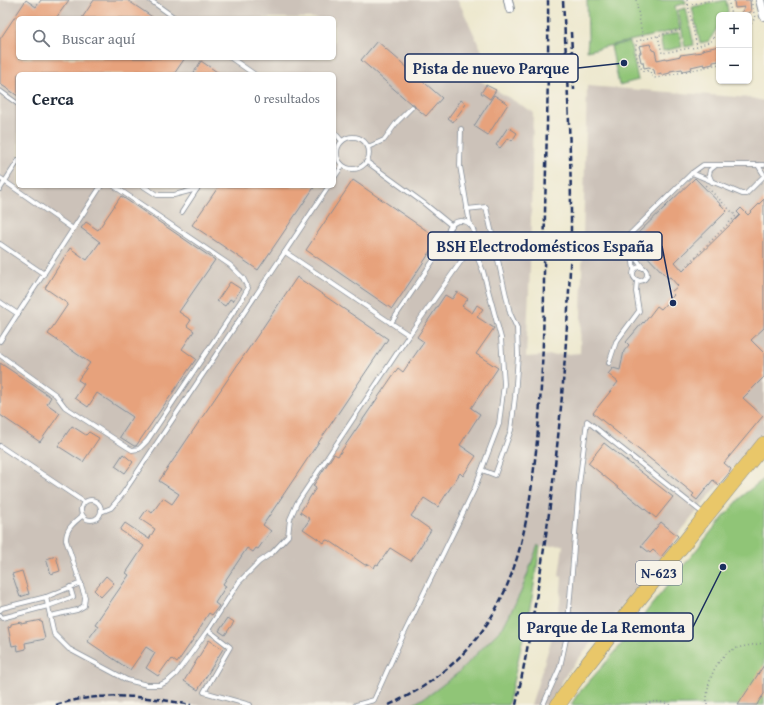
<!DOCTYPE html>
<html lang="es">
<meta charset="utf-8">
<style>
:root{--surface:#fff;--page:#f6f6f7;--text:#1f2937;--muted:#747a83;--line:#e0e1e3}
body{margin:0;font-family:"Gentium Book Plus",serif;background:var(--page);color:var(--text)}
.controls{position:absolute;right:12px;top:12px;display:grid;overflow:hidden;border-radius:6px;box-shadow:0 1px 3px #0004}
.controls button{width:36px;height:36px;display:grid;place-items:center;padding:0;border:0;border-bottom:1px solid var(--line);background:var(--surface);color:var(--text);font:20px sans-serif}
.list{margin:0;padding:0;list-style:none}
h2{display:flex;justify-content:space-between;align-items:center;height:52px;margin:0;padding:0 16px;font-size:17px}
h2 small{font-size:13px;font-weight:400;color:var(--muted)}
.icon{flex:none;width:22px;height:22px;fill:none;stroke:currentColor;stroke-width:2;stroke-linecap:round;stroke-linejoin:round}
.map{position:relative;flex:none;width:764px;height:705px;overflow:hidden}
.search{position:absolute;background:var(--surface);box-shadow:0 1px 3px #0004;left:16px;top:16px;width:320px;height:44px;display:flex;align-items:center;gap:10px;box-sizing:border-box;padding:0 14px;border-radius:6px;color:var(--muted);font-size:15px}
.panel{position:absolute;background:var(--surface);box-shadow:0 1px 3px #0004;left:16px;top:72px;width:320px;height:116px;border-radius:6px}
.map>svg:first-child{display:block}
.industrial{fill:#ccc2b9;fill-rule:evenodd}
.green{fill:#90c577;stroke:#567a6a}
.building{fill:#e7a27c}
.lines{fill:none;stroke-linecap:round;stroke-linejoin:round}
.lane-casing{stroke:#848c96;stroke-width:5.5}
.street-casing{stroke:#848c96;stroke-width:10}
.highway-casing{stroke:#848c96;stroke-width:16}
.path{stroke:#848c96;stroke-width:1.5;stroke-dasharray:1 3;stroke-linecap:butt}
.lane{stroke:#fff;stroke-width:4}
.street{stroke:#fff;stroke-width:8}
.highway{stroke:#e9c769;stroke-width:15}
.rail{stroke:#1b2f5e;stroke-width:2.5;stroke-dasharray:6 3;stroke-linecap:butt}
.labels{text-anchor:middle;stroke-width:3;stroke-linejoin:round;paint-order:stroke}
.shield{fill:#f7f3e8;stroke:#5d6a87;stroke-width:1}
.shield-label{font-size:14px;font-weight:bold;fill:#1b2f5e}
.leader{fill:none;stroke:#1b2f5e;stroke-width:1.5}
.callout-dot{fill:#1b2f5e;stroke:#f7f3e8;stroke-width:1.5}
.callout{fill:#f7f3e8;stroke:#1b2f5e;stroke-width:1.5}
.callout-label{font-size:16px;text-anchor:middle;font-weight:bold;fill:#1b2f5e}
</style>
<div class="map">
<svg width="764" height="705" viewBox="0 0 764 705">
<rect width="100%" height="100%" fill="#f7f3e8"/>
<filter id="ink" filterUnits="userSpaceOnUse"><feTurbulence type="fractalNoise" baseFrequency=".025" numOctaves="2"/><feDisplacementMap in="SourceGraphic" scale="8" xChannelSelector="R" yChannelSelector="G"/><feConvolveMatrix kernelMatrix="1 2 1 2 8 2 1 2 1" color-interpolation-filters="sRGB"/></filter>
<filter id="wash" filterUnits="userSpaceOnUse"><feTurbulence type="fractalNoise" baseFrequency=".012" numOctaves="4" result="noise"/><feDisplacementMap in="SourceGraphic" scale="16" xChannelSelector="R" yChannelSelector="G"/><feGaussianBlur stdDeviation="0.9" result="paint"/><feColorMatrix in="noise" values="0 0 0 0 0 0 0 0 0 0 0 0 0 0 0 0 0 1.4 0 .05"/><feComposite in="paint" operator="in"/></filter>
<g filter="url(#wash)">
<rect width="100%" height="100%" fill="#ede8ce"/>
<!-- industrial -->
<path class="industrial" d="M 0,0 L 458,0 L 488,64 L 479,80 L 533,112 L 530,268 L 526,357 L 580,353 L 587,86 L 751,98 L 764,101 L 764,433 L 719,485 L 718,485 L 678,535 L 679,536 L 567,673 L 549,705 L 531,705 L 551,641 L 560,603 L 562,577 L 559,576 L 563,545 L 540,547 L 540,546 L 521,593 L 503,627 L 458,673 L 432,693 L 412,705 L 0,705 ZM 18,18 L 334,18 L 334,58 L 18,58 ZM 18,74 L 334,74 L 334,186 L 18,186 Z"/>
<!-- green -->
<g class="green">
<polygon points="587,0 685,0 686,3 675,6 680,29 587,51 588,36"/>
<polygon points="726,0 728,11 726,15 719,15 719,25 709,41 700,43 692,7"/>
<polygon points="686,8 694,45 685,47 678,10"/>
<polygon points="679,32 682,47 663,51 660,37"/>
<polygon points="630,42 638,80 619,85 611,46"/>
<polygon points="764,479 764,705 571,705 577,695 616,651 650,607 715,527 744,494"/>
<polygon points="538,545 540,547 532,598 508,705 412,705 432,693 458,673 503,627 521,592"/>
</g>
<g id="blocks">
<!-- building -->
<g class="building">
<polygon points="26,0 36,7 41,0 69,0 56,18 18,18 18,58 185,58 174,74 18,74 18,96 0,84 0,39"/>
<polygon points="94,0 127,0 154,18 82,18"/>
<polygon points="737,0 750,0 751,12 740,14 745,7 735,8 734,1"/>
<polygon points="377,41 442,98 426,116 415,107 414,104 411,104 361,60"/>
<polygon points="650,44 652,50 655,51 657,60 666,58 666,59 681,56 680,55 702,52 702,50 719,46 719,61 713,62 713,64 704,66 704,64 691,67 692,69 687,70 683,71 682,69 670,71 670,73 666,74 661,75 661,73 655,75 654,70 649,67 644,68 643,62 641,62 639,53 641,53 639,46"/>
<polygon points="201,61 220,74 193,74"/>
<polygon points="486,85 496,90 490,99 481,93"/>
<polygon points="494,95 508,104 488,135 474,126"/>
<polygon points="461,100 466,104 453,122 448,118"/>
<polygon points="508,127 517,133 512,141 508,138 500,148 496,145"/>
<polygon points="695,178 727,211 675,262 683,271 740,215 737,212 741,208 748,215 764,199 764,328 751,340 764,353 764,377 743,398 763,416 724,463 731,469 729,473 719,485 713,480 697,500 692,496 694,494 593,413 618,382 608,374 613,368 620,370 624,351 629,345 626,342 643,322 644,323 657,306 661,309 674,295 671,292 678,286 670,277 668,278 639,248 644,243 636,235"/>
<polygon points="353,180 439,239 392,309 306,250"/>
<polygon points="219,186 315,186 258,270 192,225"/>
<polygon points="121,196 215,260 179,312 191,320 187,326 194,331 182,349 196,359 136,446 134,446 120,437 133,417 97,393 88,407 75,398 84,384 78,380 90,363 48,334 68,304 45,288 70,248 87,260 100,242 81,228 86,222 98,230"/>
<polygon points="297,277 388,339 263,525 271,531 258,549 256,548 253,552 247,548 223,584 226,586 215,603 219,606 212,615 209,613 198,630 199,631 177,663 172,659 169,663 168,662 158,676 146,668 155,653 146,647 130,670 87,641 98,626 95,624 129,575 126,573 144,546 120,530 125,523 149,539 155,529 140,519 147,509 152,513 163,498 172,504 179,494 159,481"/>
<polygon points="230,282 241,289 233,301 230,299 225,306 217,301"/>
<polygon points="457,292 468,299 462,306 472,313 477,305 483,309 477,317 494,328 476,354 498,368 471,408 480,414 460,445 476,456 463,476 460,473 438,507 424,498 411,516 431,530 411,561 390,548 378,565 376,564 374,568 369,564 365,565 330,541 326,540 324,543 303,529 310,519 300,512 316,488 313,486 334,454 338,456 398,368 403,372 407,366 424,342 417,337 445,295 452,299"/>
<polygon points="0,363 51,397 47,404 60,413 40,442 0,415"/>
<polygon points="72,426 86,435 89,432 99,438 83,462 58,446"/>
<polygon points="604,443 673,497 656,518 588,463"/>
<polygon points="123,454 133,462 125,473 115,466"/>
<polygon points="661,522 678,536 661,557 653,550 650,553 641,546"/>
<polygon points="56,556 60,571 51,574 46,559"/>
<polygon points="22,571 29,594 20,597 12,574"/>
<polygon points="106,576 114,583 101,597 94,590"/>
<polygon points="228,618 234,622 225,635 219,631"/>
<polygon points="41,620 45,639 25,643 26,649 18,651 17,645 12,646 8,627 11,626 11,624 21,622 21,624"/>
<polygon points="209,640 223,649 198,690 184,681"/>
<polygon points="764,665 764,694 759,701 757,705 738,705"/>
</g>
</g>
</g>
<g filter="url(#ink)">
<use href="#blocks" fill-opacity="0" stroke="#848c96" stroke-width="1"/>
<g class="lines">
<defs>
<g id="lane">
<polyline points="150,0 175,18"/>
<polyline points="231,58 254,74"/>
<polyline points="0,91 18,104"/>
<polyline points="461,129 460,166 470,224"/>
<polyline points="334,132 342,141"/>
<circle cx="353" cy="153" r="16"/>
<polyline points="368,147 384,140 397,122 412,107"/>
<polyline points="367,162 425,204 452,226"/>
<polyline points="758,165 764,175"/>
<polyline points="692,173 742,194 746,194 764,176"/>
<polyline points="0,178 73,229"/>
<polyline points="334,178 342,166"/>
<polyline points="712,182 709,175 710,170 715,166"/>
<polyline points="143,186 157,195 174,195 197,189"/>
<polyline points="0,189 18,161"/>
<polyline points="467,209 486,207 510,313 517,328 518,355 515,397 511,430 495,475 482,470"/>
<polyline points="182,212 199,186"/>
<circle cx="461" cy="234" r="13"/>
<polyline points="0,244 44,274"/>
<polyline points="285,252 409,335"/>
<polyline points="632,255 634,270"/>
<circle cx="640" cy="274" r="7"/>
<path d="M 643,268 C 635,257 626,248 630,234 L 692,173 L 703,165 L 764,165"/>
<polyline points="0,302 18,314"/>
<polyline points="391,323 449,237"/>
<polyline points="0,341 101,186"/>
<polyline points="0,355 56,395 65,407 127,447 132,450 139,449 147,441 242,299 248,288 243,278 230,265 114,186"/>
<polyline points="609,363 616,342 639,311 636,292 637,280"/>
<polyline points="0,446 84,502"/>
<circle cx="91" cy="510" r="10"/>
<polyline points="101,512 111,508 122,495 329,186"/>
<polyline points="46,597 54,634 69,649 127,680 147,685 160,685 168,681 176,674 208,630 239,582 259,562 272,553 288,536 290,519 297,503 409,335 464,257 467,245"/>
<polyline points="0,610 2,608 46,597 81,583"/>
<polyline points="0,615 2,618 48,606 73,597 70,587"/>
<path d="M 50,616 L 77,610 L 84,606 L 85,597 L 66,540 C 66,528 74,523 82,516"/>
<polyline points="208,630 230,647 204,692 250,705"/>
<polyline points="356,705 374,700 400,642 474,490 499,424 504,384 501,338 483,271 471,242"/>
<polyline points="543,705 560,667 567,635 579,485 587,421 704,514"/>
</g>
<g id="street">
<polyline points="508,0 510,9"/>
<polyline points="760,0 764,16"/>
</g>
<polyline id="highway" points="558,705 579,675 626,615 764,444"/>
</defs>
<!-- lane casing -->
<use href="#lane" class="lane-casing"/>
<!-- street casing -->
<use href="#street" class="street-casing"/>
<!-- highway casing -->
<use href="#highway" class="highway-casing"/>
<!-- path -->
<g class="path">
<polyline points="636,0 643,39"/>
<polyline points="687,0 697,47"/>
<polyline points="728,0 731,11 728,15"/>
<polyline points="688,5 713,0"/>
<polyline points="749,27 755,18 751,0"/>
<path d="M 680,30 L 637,41 C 634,51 637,62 643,71 L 650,71 L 652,77 L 656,78 L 719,64"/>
<polyline points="658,36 662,53 697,47 711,41 719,29"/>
<polyline points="684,268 736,216 705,185"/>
<path d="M 646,705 C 653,699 662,702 670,705"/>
<path d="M 707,705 C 706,687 713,662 730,651 C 739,646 754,645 764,643"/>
</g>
<!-- lane -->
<use href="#lane" class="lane"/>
<!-- street -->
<use href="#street" class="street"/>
<!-- highway -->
<use href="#highway" class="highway"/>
<!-- rail -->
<g class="rail">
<polyline points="571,32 574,90"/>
<path d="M 56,705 C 100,691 147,696 191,705"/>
<path d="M 389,705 C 436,684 476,649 499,603 C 523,556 530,504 536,451 C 542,392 544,332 544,272 C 545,181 549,91 548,0"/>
<path d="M 516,705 C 540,590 557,473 565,356 C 568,311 571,266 571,221 C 571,147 567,74 563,0"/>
</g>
</g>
</g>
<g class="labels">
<!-- shield labels -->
<rect class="shield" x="636" y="561" width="46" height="24" rx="3"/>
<g class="shield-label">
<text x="659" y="578">N-623</text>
</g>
</g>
<!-- callouts -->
<path class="leader" d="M624 63L578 68M673 303L662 246M723 567L693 627"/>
<g class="callout-dot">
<circle cx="624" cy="63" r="4"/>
<circle cx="673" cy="303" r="4"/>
<circle cx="723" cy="567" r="4"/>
</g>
<g class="callout">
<rect x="405" y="54" width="173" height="28" rx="4"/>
<rect x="428" y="232" width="234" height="28" rx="4"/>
<rect x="519" y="613" width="174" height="28" rx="4"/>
</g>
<g class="callout-label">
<text x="491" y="74">Pista de nuevo Parque</text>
<text x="545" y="252">BSH Electrodomésticos España</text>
<text x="606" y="633">Parque de La Remonta</text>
</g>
</svg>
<div class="controls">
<button>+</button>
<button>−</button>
</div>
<div class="search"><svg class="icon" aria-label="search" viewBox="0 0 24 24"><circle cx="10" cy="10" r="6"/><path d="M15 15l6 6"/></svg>Buscar aquí</div>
<section class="panel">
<h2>Cerca<small>0 resultados</small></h2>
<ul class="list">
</ul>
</section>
</div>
